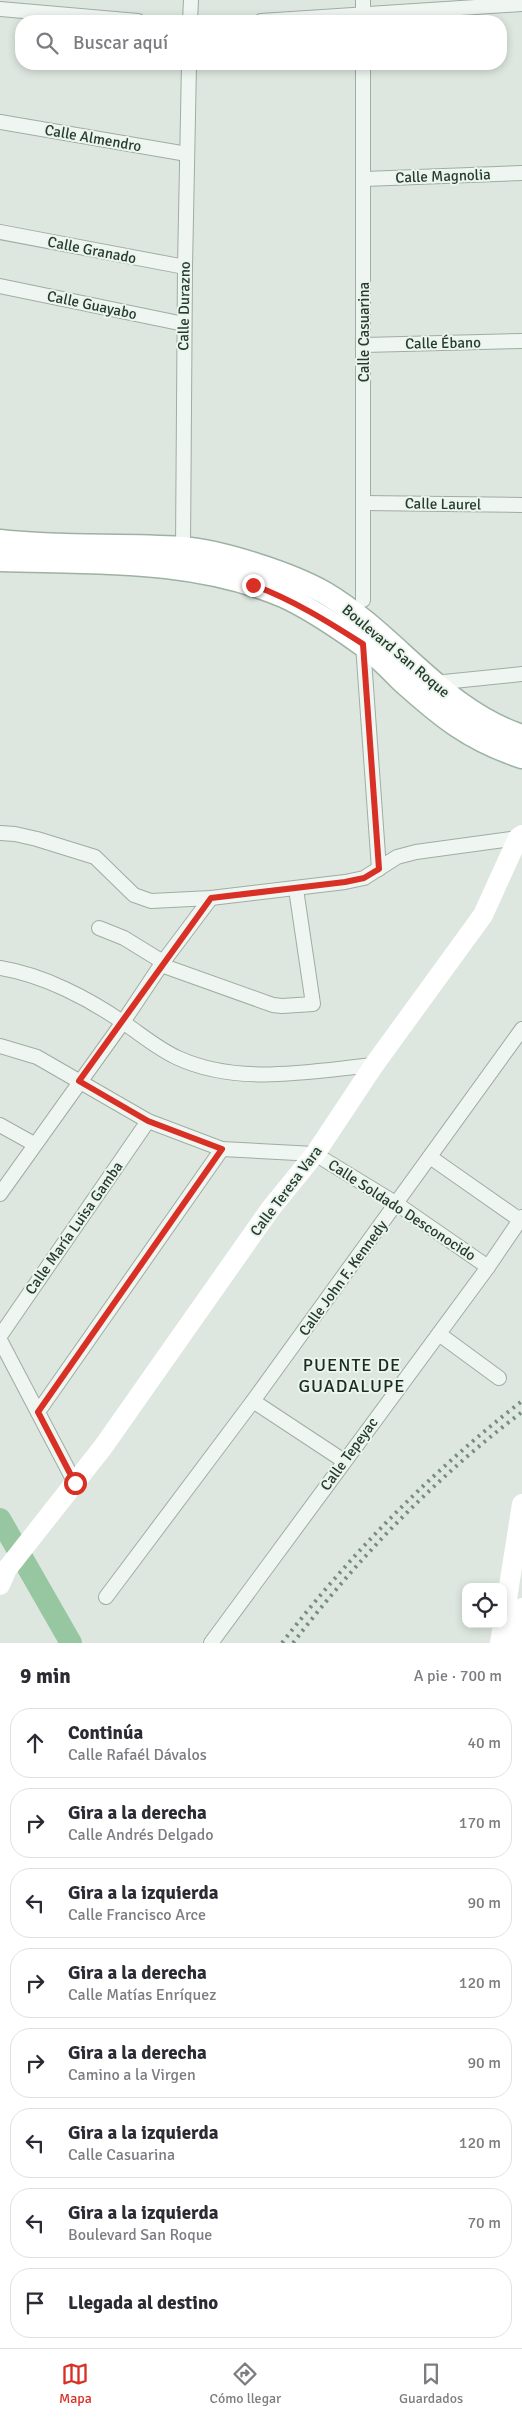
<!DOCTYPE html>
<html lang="es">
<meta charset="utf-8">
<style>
:root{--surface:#fff;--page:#f2f2f3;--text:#2b2b33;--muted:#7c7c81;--line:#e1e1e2;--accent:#d93025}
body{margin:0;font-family:Signika,sans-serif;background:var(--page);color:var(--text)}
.controls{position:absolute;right:15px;bottom:15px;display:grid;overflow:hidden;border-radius:10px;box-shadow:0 2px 8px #0003}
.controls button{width:45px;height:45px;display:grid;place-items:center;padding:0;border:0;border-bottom:1px solid var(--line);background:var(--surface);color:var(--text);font:25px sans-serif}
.stop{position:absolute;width:15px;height:15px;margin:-11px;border:4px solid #d93025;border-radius:50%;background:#fff}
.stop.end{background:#d93025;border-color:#fff;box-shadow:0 1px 5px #0008}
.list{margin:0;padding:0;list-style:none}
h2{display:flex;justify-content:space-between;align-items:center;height:65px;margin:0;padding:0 20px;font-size:21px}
h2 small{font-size:16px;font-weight:400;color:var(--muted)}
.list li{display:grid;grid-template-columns:32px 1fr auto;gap:15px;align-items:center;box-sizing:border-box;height:70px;margin:0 10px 10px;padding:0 10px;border:1px solid var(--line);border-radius:20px}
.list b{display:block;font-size:19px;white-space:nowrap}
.list p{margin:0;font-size:16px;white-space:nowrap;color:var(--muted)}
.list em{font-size:16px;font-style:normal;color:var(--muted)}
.icon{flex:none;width:28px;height:28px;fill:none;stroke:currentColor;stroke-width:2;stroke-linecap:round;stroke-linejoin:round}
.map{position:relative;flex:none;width:522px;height:1643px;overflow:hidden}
.search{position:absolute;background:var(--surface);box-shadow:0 2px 8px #0003;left:15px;right:15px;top:15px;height:55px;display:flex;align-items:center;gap:12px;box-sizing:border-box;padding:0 18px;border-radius:20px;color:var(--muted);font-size:19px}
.sheet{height:705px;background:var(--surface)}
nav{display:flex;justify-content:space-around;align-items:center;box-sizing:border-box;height:70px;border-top:1px solid var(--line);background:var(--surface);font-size:14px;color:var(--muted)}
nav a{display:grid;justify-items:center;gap:2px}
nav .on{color:var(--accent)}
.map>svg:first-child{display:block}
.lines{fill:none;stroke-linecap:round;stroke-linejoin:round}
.river{stroke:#97c7a0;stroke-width:22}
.street-casing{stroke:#9fada2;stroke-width:16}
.primary-casing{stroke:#9cb2a2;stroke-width:25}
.street{stroke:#eff5f1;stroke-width:14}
.secondary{stroke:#fff;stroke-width:20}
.primary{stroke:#fff;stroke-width:22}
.rail{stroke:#76907e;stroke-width:4;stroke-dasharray:2.5 5;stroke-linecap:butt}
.route{stroke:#d93025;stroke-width:6}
.labels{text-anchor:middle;stroke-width:4;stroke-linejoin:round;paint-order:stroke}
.street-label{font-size:15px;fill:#263d2d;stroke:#ecf4ee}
.quarter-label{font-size:18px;letter-spacing:1px;fill:#192e20;stroke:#ecf4ee}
</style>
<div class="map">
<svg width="522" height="1643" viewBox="0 0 522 1643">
<rect width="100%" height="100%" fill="#dde7df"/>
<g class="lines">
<!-- river -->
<polyline class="river" points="0,1519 71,1643"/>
<defs>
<g id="street">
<polyline points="363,0 363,21"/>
<polyline points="0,9 138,21"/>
<polyline points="190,21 191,0"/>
<polyline points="261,21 522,4"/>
<polyline points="0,122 187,154"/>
<polyline points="364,179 522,173"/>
<polyline points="0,232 185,267"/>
<polyline points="0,286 184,324"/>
<polyline points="364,345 522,341"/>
<polyline points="363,503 522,505"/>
<polyline points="183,548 185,267 189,64"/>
<polyline points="363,600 363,64"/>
<polyline points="363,645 379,869"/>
<polyline points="434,683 522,674"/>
<polyline points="0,833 15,834 37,839 95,857 134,895 151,901 211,898 345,882 364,878 397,857 416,852 518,838"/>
<polyline points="99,928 124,938 163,962"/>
<polyline points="161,965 273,1005 282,1006 313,1004 296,889"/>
<path d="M 0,968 C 43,975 88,998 124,1023 C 142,1035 158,1049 178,1058 C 239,1086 311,1071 374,1065"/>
<polyline points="0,1046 37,1057 148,1121 222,1149 315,1154 397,1204 488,1267"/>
<polyline points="0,1125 34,1144"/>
<polyline points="430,1157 520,1220"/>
<polyline points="0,1194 123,1022 163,962 211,898"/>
<polyline points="439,1334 499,1378"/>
<polyline points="0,1336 148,1121"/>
<polyline points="0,1340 75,1483"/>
<polyline points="253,1401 344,1461"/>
<polyline points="38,1412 222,1149"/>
<polyline points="106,1597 253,1401 522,1029"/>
<polyline points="211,1643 488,1267 522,1217"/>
</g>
<g id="primary">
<path d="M 0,541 C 60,548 121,544 181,548 C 221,551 290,573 325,593 C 396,635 442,710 522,736"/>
<path d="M 0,560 C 95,563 194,558 283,596 C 310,608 336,626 360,643 C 376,654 389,668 402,681 C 442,717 470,740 522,757"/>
</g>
</defs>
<!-- street casing -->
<use href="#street" class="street-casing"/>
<!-- primary casing -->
<use href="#primary" class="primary-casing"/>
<!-- street -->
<use href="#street" class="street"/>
<!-- secondary -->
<g class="secondary">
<polyline points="0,1585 7,1569 103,1447 271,1208 315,1154 374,1065 483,915 518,838 522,835"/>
<polyline points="500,1643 522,1504"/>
<polyline points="516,1643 522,1608"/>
</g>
<!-- primary -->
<use href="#primary" class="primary"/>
<!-- rail -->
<g class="rail">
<path d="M 282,1643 C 352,1552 431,1472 522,1401"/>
<path d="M 293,1643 C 359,1557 435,1478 522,1412"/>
</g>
</g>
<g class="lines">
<!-- route -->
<path class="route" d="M 75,1483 L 38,1412 L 222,1149 L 148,1121 L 79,1081 L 211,898 L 345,882 L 364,878 L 379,869 L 363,644 C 327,621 293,600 253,585"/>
</g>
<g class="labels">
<!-- street labels -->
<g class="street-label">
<text transform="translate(93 138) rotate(10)" y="5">Calle Almendro</text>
<text transform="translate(443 176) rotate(-2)" y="5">Calle Magnolia</text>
<text transform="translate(92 250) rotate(11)" y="5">Calle Granado</text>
<text transform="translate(92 305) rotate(12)" y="5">Calle Guayabo</text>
<text transform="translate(184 306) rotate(-89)" y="5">Calle Durazno</text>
<text transform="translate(364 332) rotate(-90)" y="5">Calle Casuarina</text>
<text transform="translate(443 343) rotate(-1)" y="5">Calle Ébano</text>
<text transform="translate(443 504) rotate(1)" y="5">Calle Laurel</text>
<text transform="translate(396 651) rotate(40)" y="5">Boulevard San Roque</text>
<text transform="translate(286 1191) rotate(-53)" y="5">Calle Teresa Vara</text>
<text transform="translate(402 1210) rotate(33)" y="5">Calle Soldado Desconocido</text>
<text transform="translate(74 1228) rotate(-55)" y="5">Calle María Luisa Gamba</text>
<text transform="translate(343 1278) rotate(-54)" y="5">Calle John F. Kennedy</text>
<text transform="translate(349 1454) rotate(-54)" y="5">Calle Tepeyac</text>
</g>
<!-- quarter labels -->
<g class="quarter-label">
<text x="352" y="1371">PUENTE DE<tspan x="352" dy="21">GUADALUPE</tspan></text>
</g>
</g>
</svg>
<div class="controls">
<button><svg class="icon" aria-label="locate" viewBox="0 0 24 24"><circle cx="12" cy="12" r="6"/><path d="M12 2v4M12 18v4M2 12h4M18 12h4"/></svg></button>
</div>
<div class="stop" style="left:75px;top:1483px"></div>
<div class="stop end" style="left:253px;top:585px"></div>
<div class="search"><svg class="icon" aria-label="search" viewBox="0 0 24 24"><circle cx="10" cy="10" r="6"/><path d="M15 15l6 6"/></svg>Buscar aquí</div>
</div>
<section class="sheet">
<h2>9 min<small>A pie · 700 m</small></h2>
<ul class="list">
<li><svg class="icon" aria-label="ahead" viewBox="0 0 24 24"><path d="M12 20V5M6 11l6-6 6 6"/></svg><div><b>Continúa</b><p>Calle Rafaél Dávalos</p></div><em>40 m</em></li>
<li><svg class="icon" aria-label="right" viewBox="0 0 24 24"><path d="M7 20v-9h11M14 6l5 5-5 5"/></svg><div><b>Gira a la derecha</b><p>Calle Andrés Delgado</p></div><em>170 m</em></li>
<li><svg class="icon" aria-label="left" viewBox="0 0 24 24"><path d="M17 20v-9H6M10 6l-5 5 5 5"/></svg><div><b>Gira a la izquierda</b><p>Calle Francisco Arce</p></div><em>90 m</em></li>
<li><svg class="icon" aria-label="right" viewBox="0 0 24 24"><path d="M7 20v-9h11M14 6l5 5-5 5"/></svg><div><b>Gira a la derecha</b><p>Calle Matías Enríquez</p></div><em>120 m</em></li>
<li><svg class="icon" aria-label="right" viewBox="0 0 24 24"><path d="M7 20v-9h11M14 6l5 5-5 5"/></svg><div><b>Gira a la derecha</b><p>Camino a la Virgen</p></div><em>90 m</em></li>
<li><svg class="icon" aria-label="left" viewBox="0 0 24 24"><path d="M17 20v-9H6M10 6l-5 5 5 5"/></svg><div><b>Gira a la izquierda</b><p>Calle Casuarina</p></div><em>120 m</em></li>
<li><svg class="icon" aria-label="left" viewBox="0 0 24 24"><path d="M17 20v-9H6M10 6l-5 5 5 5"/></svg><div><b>Gira a la izquierda</b><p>Boulevard San Roque</p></div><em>70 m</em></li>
<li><svg class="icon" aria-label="arrive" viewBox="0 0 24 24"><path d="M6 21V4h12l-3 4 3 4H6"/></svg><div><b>Llegada al destino</b></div></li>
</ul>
</section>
<nav>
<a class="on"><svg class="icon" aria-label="map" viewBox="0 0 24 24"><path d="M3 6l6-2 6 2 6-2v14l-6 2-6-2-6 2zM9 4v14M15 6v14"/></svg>Mapa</a>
<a><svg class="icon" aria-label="directions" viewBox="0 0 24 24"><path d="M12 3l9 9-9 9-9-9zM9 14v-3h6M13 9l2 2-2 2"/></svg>Cómo llegar</a>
<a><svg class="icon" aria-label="saved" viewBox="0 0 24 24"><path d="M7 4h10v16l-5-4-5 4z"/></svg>Guardados</a>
</nav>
